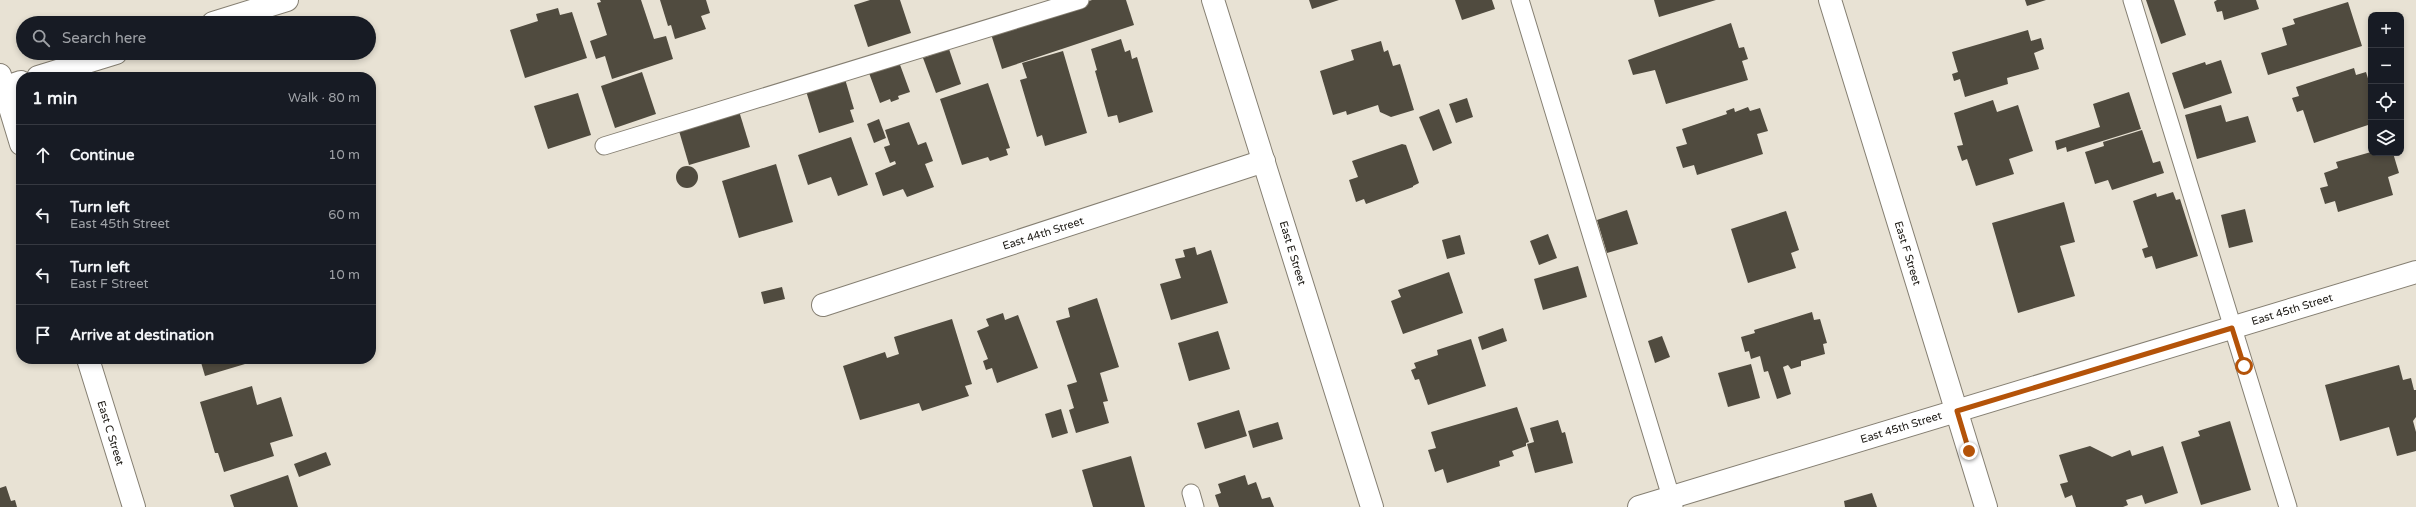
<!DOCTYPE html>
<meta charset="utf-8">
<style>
:root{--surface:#171b24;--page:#20242c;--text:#f1f3f6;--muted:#9ea1a6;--line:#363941}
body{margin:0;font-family:"Varela Round",sans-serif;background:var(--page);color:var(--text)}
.controls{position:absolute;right:12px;top:12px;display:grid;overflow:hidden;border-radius:8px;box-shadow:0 2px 6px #0003}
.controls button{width:36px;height:36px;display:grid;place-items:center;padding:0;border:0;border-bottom:1px solid var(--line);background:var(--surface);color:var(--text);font:20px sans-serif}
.stop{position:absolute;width:12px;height:12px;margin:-9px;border:3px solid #b45309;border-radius:50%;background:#fff}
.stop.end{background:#b45309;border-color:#fff;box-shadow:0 1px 4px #0008}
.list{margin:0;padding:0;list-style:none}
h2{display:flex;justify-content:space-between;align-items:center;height:52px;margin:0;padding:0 16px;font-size:17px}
h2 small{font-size:13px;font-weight:400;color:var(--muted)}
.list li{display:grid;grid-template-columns:26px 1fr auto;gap:12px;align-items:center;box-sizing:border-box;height:60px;padding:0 16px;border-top:1px solid var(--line)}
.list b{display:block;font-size:15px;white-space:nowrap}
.list p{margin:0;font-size:13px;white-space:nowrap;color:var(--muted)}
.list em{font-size:13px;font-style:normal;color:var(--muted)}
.icon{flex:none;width:22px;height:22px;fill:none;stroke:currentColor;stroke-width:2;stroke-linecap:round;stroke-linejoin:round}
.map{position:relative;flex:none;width:2416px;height:507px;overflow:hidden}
.search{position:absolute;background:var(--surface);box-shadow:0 2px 6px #0003;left:16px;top:16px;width:360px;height:44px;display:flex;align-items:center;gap:10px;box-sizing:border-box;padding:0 14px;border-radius:22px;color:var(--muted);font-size:15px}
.panel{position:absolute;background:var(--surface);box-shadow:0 2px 6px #0003;left:16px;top:72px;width:360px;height:292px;border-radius:16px}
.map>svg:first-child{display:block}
.building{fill:#504b3f}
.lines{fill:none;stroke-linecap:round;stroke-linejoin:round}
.service-casing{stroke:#857f72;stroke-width:19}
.minor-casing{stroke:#857f72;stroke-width:24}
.tertiary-casing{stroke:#857f72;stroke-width:24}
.service{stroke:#fff;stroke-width:17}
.minor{stroke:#fff;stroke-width:22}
.tertiary{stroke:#fff;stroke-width:22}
.route{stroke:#b45309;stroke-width:5}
.labels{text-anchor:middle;stroke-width:4;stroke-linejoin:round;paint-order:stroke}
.street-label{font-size:11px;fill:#1c1914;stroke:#fff}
</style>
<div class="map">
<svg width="2416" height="507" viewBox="0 0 2416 507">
<rect width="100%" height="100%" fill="#e8e2d4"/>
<!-- building -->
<g class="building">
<polygon points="600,0 641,0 654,39 666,36 673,59 612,79 605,56 596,59 590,41 607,35 597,3 601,2"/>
<polygon points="660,0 706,0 710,13 701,16 706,29 675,39 671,25 668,26"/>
<polygon points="870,0 900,0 911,33 868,47 854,5"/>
<polygon points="1092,0 1126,0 1134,25 1002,69 991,34"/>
<polygon points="1309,0 1339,0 1312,9"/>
<polygon points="1455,0 1492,0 1495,9 1462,20"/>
<polygon points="1654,0 1716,0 1659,17"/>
<polygon points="2025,0 2046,0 2027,6"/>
<polygon points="2146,0 2174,0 2186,35 2161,44"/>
<polygon points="2217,0 2256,0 2259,9 2224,20 2222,11 2217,12 2214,2"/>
<polygon points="2348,2 2362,46 2268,75 2261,53 2287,45 2282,28 2295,24 2293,19"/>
<polygon points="558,8 560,15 572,12 587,58 525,78 510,30 538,21 536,14"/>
<polygon points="1731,23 1739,48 1744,47 1748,59 1742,61 1748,80 1666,104 1655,70 1633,75 1628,60"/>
<polygon points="2028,30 2031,41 2041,38 2044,49 2034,53 2039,69 2007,78 2008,84 1965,97 1960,79 1954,81 1952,74 1958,72 1952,52"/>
<polygon points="1121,39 1125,52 1130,50 1132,59 1137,57 1153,112 1119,123 1117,115 1108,117 1095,71 1097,70 1091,49"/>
<polygon points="1381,41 1384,52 1388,50 1393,66 1400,64 1414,110 1391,117 1380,112 1378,105 1347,115 1346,111 1333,115 1320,71 1354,60 1351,50"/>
<polygon points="949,49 961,84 936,93 923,58"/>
<polygon points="1063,51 1087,133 1045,146 1042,135 1037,137 1020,80 1027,78 1022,63"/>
<polygon points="2221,60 2232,93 2184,109 2172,73 2205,62 2206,65"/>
<polygon points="899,62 910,92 898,96 899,99 891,102 890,99 880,103 869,73"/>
<polygon points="2354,68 2356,75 2366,72 2371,88 2371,118 2368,118 2371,124 2314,143 2303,110 2297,112 2292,98 2299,96 2296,87"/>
<polygon points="642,72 656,114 615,128 601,86"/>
<polygon points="845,79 854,109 850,110 854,122 819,133 806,91"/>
<polygon points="988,83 1010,148 1006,149 1008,155 990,161 988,157 962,165 940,99"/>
<polygon points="2129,92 2141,129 2067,152 2066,147 2057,150 2055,141 2100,127 2093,104"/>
<polygon points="578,93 591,135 548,149 534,106"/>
<polygon points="1467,98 1473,117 1456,123 1449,104"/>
<polygon points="1993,100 1997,112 2018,105 2033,151 2009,159 2014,174 1976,186 1967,159 1962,161 1957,146 1963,145 1954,113"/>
<polygon points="2221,105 2226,122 2248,116 2256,142 2197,159 2185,115"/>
<polygon points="1748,107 1750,111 1760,108 1768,131 1757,134 1763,154 1697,175 1694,165 1683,168 1676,147 1687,144 1682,129 1727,114 1726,111 1734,108 1735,112"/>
<polygon points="1439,109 1452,143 1433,151 1419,117"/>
<polygon points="739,111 750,147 689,165 679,131"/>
<polygon points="879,119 886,138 874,143 867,124"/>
<polygon points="909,122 918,145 926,142 933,161 925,164 934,187 907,197 903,189 883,196 875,173 896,164 895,161 890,163 884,147 890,145 885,130"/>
<polygon points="2142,130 2153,163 2160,161 2164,173 2112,190 2108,180 2095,184 2085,152 2104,146 2103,142"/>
<polygon points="851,137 868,185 838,196 831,177 808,185 798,155"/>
<polygon points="1402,144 1406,145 1419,183 1413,186 1413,187 1366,204 1364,199 1356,202 1349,180 1358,177 1352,161"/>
<polygon points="2371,152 2393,153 2399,173 2388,177 2393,195 2338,212 2335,201 2325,204 2320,188 2328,186 2324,173 2338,168 2336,162"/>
<polygon points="776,164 793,222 739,238 722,181"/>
<circle cx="687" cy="177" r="11"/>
<polygon points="2173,192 2176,200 2180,199 2198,256 2156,269 2152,256 2145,258 2142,249 2148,247 2133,201 2156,193 2157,197"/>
<polygon points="2064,202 2075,242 2060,246 2075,296 2018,313 1992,223"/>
<polygon points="2245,209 2253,242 2229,248 2221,215"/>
<polygon points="1627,210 1638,244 1607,253 1597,220"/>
<polygon points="1786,211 1799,250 1791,253 1796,268 1748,283 1731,229"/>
<polygon points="1548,234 1557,258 1539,265 1530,241"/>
<polygon points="1460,235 1465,254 1447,259 1442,240"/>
<polygon points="1195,247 1197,255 1211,250 1228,303 1171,320 1160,284 1181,278 1175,259 1185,257 1183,250"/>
<polygon points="1578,266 1587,297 1543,310 1534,279"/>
<polygon points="1449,272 1463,313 1403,334 1391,301 1401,297 1398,290"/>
<polygon points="782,287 785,299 764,304 761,292"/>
<polygon points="1097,298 1119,367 1100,373 1108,401 1103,402 1109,423 1076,433 1069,410 1074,408 1067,385 1077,382 1056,321 1070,317 1068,308"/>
<polygon points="1812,312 1814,320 1820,319 1827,343 1823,344 1825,354 1801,361 1801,366 1791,369 1788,365 1783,367 1791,394 1777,399 1768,371 1764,372 1760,356 1751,359 1749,351 1745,352 1741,337 1755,333 1754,330"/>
<polygon points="1003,313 1005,320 1018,315 1038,368 997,383 992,368 986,370 983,361 988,359 977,331 989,326 986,319"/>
<polygon points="952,319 972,384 965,386 969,396 922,411 919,403 860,420 843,366 885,352 887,358 899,354 894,337"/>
<polygon points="1503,328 1507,341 1482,350 1478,337"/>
<polygon points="1218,331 1230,369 1189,381 1178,343"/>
<polygon points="1662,336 1670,357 1655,363 1648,341"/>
<polygon points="1471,339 1486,386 1428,405 1419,379 1415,380 1411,370 1416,368 1414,363 1438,355 1437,350"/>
<polygon points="200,359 243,359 245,364 205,376"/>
<polygon points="1751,364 1760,398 1728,407 1718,373"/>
<polygon points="2399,365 2403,380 2411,378 2414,390 2416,390 2416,417 2413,421 2416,432 2416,451 2397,456 2389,427 2340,441 2325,385"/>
<polygon points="252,386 257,405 281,397 293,436 270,443 274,456 224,472 218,453 215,453 200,402"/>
<polygon points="1517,407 1529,442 1526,443 1526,446 1512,451 1514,456 1499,461 1500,466 1447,483 1443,469 1435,472 1428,450 1436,448 1431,432"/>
<polygon points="1061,409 1068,433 1052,438 1045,414"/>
<polygon points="1239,410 1247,436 1205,449 1197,423"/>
<polygon points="1558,420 1562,433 1565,432 1573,463 1535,473 1527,444 1534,442 1530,428"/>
<polygon points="2230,421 2251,490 2201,505 2181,442 2200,436 2198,431"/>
<polygon points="1278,422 1283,439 1253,448 1248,431"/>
<polygon points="2090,446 2112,457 2130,450 2132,456 2163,446 2178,493 2145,504 2142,495 2126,500 2128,505 2123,507 2076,507 2072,495 2065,498 2060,484 2068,482 2059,455"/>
<polygon points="326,452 331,465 299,477 294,464"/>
<polygon points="1131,456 1145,507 1093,507 1082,470"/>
<polygon points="288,475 298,507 234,507 230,495"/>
<polygon points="1245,475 1248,485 1256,482 1262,499 1270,497 1274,507 1219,507 1215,495 1221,493 1218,484"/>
<polygon points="6,486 11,501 15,500 17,507 0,507 0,488"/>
<polygon points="1872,493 1877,507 1845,507 1844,501"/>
</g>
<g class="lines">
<defs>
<g id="service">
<polyline points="1520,0 1674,507"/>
<polyline points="2132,0 2288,507"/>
<polyline points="604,146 1080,0"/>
<polyline points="1191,493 1195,507"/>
</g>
<g id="minor">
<polyline points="1213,0 1372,507"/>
<polyline points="1830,0 1986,507"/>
<polyline points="0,75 21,144"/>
<polyline points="823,305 1264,161"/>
<polyline points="88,359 134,507"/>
<polyline points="1639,507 2416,272"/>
</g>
<g id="tertiary">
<polyline points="213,23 287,0"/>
<polyline points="38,77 116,53"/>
<polyline points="0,89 21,82"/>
</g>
</defs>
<!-- service casing -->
<use href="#service" class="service-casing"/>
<!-- minor casing -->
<use href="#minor" class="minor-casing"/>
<!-- tertiary casing -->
<use href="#tertiary" class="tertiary-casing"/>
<!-- service -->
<use href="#service" class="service"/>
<!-- minor -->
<use href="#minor" class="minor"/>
<!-- tertiary -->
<use href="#tertiary" class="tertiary"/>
</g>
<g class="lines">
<!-- route -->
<polyline class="route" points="1969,451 1957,411 2232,328 2244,366"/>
</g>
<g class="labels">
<!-- street labels -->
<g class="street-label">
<text transform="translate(1043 233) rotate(-18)" y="4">East 44th Street</text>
<text transform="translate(1293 253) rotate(73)" y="4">East E Street</text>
<text transform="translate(1908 253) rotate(73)" y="4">East F Street</text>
<text transform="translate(2292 309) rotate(-17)" y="4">East 45th Street</text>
<text transform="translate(1901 427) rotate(-17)" y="4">East 45th Street</text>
<text transform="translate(111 433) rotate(73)" y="4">East C Street</text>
</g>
</g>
</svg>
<div class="controls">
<button>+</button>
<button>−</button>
<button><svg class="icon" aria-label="locate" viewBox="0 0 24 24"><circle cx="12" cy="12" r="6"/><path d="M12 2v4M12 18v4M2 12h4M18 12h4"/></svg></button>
<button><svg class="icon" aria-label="layers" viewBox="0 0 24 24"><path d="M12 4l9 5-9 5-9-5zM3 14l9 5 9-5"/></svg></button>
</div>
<div class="stop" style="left:2244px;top:366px"></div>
<div class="stop end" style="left:1969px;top:451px"></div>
<div class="search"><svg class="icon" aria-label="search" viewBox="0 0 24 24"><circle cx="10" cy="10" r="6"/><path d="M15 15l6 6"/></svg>Search here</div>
<section class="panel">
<h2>1 min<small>Walk · 80 m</small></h2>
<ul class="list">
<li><svg class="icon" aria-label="ahead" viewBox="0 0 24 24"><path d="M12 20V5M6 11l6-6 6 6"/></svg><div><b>Continue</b></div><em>10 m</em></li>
<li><svg class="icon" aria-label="left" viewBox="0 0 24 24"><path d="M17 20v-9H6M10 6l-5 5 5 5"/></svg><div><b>Turn left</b><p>East 45th Street</p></div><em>60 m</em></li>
<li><svg class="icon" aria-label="left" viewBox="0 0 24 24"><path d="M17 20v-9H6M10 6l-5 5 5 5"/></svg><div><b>Turn left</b><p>East F Street</p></div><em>10 m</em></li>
<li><svg class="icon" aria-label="arrive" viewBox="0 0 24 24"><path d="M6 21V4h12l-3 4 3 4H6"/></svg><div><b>Arrive at destination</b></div></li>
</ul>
</section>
</div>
